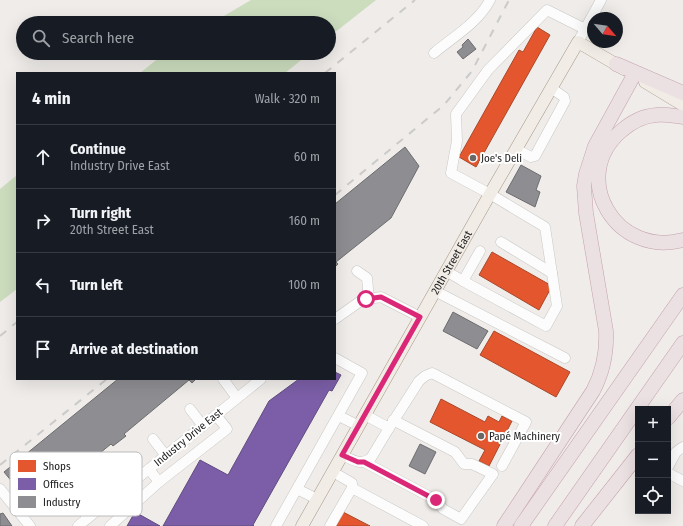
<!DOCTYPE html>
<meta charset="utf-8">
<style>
:root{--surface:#171b24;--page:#20242c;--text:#f1f3f6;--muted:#9ea1a6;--line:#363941}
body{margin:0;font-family:"Fira Sans Condensed",sans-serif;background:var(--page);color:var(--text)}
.controls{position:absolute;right:12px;bottom:12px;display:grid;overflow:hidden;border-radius:0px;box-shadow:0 4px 16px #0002}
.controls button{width:36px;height:36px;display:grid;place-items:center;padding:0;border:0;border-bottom:1px solid var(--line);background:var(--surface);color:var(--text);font:20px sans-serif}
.compass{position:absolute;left:587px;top:12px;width:36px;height:36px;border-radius:50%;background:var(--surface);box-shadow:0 4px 16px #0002;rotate:119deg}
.stop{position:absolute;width:12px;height:12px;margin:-9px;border:3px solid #db2777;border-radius:50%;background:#fff}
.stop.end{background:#db2777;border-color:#fff;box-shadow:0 1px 4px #0008}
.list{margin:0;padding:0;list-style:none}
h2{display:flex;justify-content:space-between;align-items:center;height:52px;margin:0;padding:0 16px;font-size:17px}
h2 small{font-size:13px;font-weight:400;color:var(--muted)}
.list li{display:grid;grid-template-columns:26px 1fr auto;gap:12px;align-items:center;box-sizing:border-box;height:64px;padding:0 16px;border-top:1px solid var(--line)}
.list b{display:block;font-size:15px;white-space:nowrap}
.list p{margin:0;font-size:13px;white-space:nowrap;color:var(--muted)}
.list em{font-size:13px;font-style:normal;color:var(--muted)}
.icon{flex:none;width:22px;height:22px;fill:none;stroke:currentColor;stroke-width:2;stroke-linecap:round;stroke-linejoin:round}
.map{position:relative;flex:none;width:683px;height:526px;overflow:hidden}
.search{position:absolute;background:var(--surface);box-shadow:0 4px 16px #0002;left:16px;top:16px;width:320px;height:44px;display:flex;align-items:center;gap:10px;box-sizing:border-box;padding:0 14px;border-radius:22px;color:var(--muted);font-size:15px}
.panel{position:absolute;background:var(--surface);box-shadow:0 4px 16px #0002;left:16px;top:72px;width:320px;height:308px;border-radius:0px}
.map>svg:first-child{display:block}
.forest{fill:#ccddbe}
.shops{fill:#e4572e;stroke:#aa472a}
.offices{fill:#7b5ea7;stroke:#604c7f}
.industry{fill:#8d8d92;stroke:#6d6d70}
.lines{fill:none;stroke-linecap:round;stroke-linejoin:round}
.minor-casing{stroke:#c8c7c5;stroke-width:11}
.major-casing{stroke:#a69885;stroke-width:13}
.highway-casing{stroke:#c5a0ae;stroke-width:15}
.minor{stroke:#fdfcfc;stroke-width:10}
.major{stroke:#f2ece6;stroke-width:12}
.highway{stroke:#ebe0e2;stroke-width:14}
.rail{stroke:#cbcbca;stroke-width:2;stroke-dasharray:8 8;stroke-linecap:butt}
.route{stroke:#db2777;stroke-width:5}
.poi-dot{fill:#696867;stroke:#fff;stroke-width:1.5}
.labels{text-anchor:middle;stroke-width:4;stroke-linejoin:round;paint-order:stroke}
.poi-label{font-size:11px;fill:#212121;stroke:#fff;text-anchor:start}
.street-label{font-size:11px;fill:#212121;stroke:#fff}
.key{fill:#fff;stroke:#bcbcbc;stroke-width:1}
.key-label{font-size:11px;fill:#212121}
</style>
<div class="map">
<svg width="683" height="526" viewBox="0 0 683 526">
<rect width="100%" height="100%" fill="#efece9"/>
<!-- forest -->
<g class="forest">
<polygon points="251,0 376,0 329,37 329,23 212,23"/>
<polygon points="165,53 310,53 285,73 140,73"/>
<polygon points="17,175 17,289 0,302 0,189"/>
</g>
<!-- shops -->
<g class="shops">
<polygon points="537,27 550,35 476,167 459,157 519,50 523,52"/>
<polygon points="492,252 552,286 539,310 479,275"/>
<polygon points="494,331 570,372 556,397 480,355"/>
<polygon points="441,399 485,422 488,416 499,422 502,416 512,421 489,466 479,461 485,450 430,422"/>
<polygon points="341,511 370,526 333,526"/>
</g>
<!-- offices -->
<g class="offices">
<polygon points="335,372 341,375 332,391 329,390 253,525 254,526 163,526 200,460 228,475 269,401 299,379 335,379"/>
<polygon points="135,512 160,526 127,526"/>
</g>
<!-- industry -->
<g class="industry">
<polygon points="468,39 476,49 463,59 457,52 463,47 462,45"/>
<polygon points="405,147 419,166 391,218 336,262 338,264 335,267 335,204"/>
<polygon points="521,165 541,176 536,190 540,192 535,207 506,192"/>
<polygon points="453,312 488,331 477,349 443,331"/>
<polygon points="118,379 196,379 192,383 189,380 124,434 126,436 113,446 111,444 45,498 47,500 32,512 20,497 23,495 4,472"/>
<polygon points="420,444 436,452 425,474 409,466"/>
<polygon points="3,513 12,526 0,526 0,514"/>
</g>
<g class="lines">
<defs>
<g id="minor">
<polyline points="578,42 601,0"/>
<path d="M 434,53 C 453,37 478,23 490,0"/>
<polyline points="516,149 531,157 535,156 565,101 564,97 551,88"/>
<polyline points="501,242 552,273"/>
<polyline points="357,271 367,278 369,299"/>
<polyline points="446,271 463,281 480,251"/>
<polyline points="463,281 546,326 557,306 545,227 490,194 451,173 457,141 456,114 488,70 547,10 585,29"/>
<polyline points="435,291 565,358"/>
<polyline points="335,319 362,300 381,297 420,317"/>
<polyline points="223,379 237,398"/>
<polyline points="190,409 203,426"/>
<polyline points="365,415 389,428 419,381 425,376 432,373 526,422 502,466"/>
<polyline points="339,416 359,426"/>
<polyline points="153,439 166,456"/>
<path d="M 342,455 C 353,460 361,466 371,458 L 389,428"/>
<polyline points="364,462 436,500 443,509 461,519 493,474 472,464 464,464 455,452 393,420"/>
<polyline points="668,467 676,452 683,447"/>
<polyline points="110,472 124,489"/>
<polyline points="668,473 683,481"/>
<polyline points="159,482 227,429 216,415"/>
<polyline points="352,488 423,526"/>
<polyline points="0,489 30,526"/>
<polyline points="297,489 317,499"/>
<polyline points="75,500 88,518"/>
<polyline points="78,526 261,379"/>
<polyline points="110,526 159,482 149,469"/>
<polyline points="276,526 362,373 335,358"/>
<polyline points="330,526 352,488 352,483 333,472"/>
</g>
<g id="major">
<polyline points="645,82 683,105"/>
<path id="s1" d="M 302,526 L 490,194 L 578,42 L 624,69"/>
</g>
<g id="highway">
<polyline points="616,64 683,93"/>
<path d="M 683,117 C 674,116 665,114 656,115 C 642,116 630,123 620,132 C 569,178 616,258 683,240"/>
<polyline points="668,418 683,400"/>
<path d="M 504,526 L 593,391 C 603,372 607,353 606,331 L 586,213 L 584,186 L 586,174 L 595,146 L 634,75"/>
<polyline points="521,526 683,295"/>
<polyline points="555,526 683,343"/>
<polyline points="582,526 638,455"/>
</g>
</defs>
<!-- minor casing -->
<use href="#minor" class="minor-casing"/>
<!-- major casing -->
<use href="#major" class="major-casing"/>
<!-- highway casing -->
<use href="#highway" class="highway-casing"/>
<!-- minor -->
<use href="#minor" class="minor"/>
<!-- major -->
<use href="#major" class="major"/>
<!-- highway -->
<use href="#highway" class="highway"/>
<!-- rail -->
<g class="rail">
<polyline points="325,73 415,0"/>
<polyline points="335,195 444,105 472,71 509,0"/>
<polyline points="0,336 17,322"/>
<polyline points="0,465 107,379"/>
</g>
</g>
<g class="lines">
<!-- route -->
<polyline class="route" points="366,299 381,297 420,317 342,455 358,462 364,462 436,500"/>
</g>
<!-- markers -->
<g class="poi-dot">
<circle cx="473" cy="158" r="4"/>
<circle cx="481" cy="436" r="4"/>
</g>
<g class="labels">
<!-- poi labels -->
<g class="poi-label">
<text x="481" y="162">Joe's Deli</text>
<text x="489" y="440">Papé Machinery</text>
</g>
<!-- street labels -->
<g class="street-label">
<text dy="4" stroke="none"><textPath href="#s1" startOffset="303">20th Street East</textPath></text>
<text transform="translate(188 437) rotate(-39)" y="4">Industry Drive East</text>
</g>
</g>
<!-- legend -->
<rect x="10" y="452" width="132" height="64" rx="6" class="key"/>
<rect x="18" y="460" width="18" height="12" fill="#e4572e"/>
<rect x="18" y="478" width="18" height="12" fill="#7b5ea7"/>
<rect x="18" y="496" width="18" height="12" fill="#8d8d92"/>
<g class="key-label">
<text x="43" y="470">Shops</text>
<text x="43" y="488">Offices</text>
<text x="43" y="506">Industry</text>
</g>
</svg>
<div class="controls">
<button>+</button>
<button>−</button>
<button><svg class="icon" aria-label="locate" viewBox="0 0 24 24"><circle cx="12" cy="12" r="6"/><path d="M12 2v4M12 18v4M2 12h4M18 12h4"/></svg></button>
</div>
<svg class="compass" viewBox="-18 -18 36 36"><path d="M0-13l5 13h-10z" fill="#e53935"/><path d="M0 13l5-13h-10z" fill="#9ea1a6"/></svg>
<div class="stop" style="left:366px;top:299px"></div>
<div class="stop end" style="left:436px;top:500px"></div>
<div class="search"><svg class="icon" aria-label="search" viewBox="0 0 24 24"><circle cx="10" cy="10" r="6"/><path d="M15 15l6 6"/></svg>Search here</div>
<section class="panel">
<h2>4 min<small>Walk · 320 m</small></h2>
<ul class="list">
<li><svg class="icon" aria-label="ahead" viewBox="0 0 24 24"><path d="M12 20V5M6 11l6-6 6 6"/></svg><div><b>Continue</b><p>Industry Drive East</p></div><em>60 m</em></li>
<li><svg class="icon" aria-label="right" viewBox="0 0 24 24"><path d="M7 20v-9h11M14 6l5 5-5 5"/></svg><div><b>Turn right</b><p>20th Street East</p></div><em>160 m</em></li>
<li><svg class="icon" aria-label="left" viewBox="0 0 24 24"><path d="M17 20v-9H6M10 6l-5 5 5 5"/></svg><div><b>Turn left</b></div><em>100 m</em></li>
<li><svg class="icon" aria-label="arrive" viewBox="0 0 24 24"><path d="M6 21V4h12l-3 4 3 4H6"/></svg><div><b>Arrive at destination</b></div></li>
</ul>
</section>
</div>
